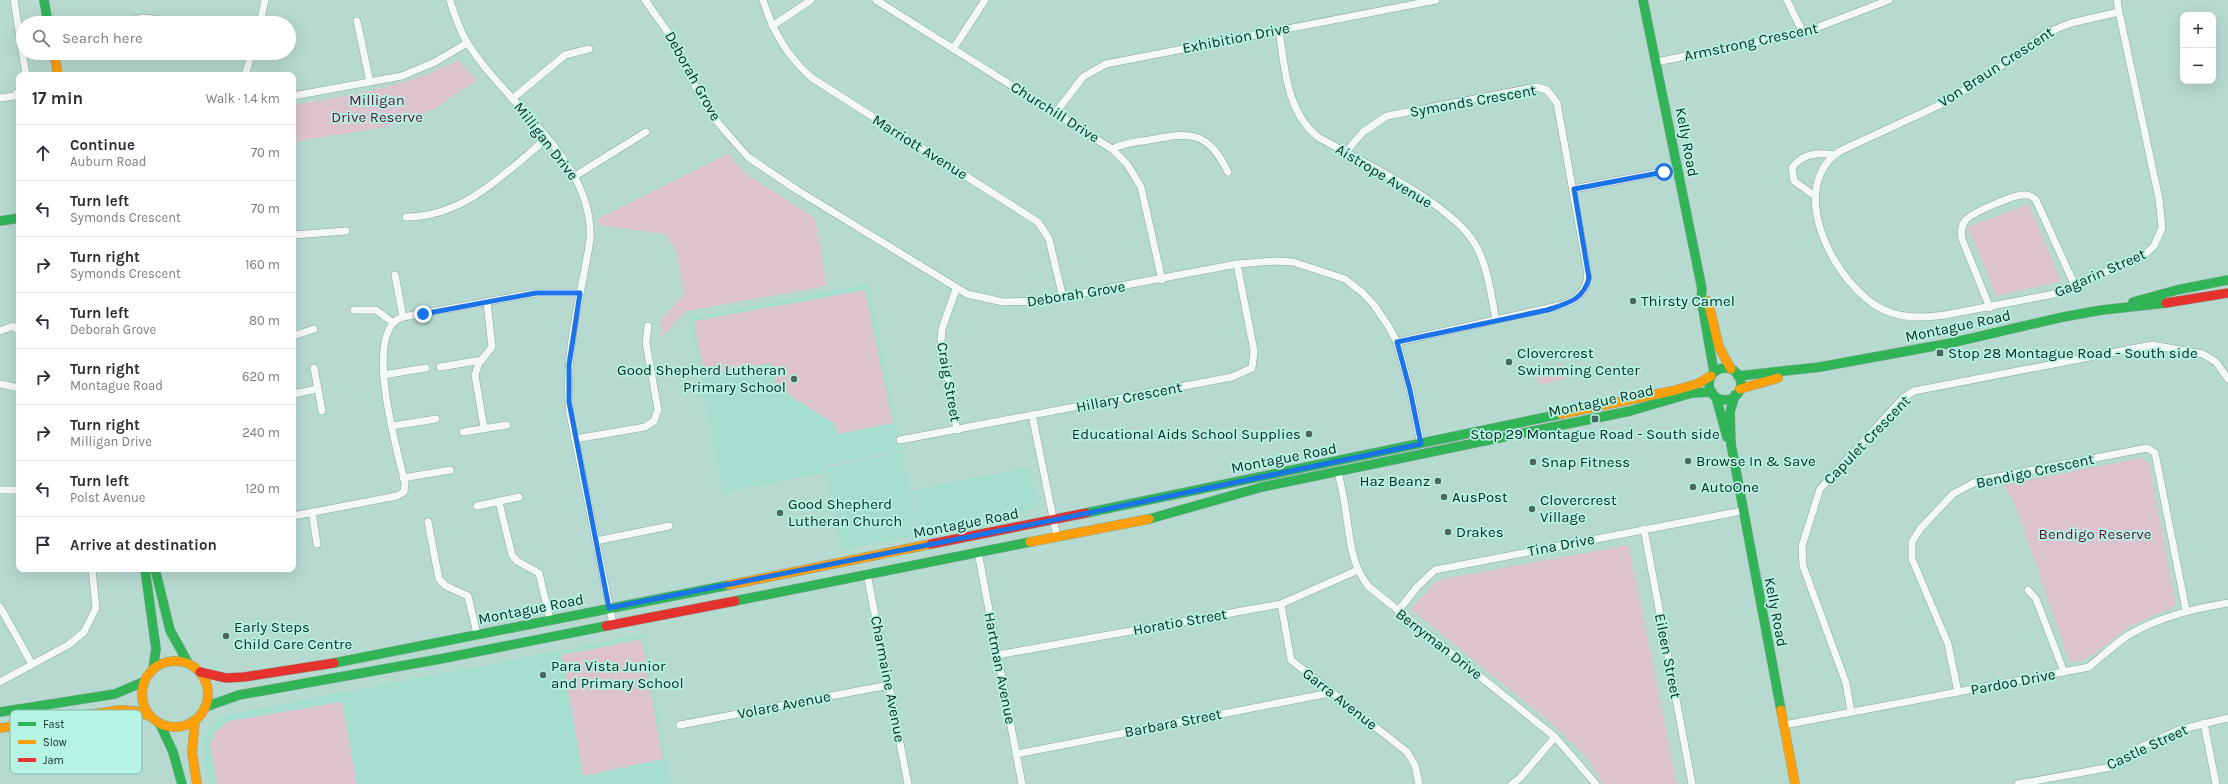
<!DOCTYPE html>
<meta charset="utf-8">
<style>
:root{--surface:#fff;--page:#f7f7f7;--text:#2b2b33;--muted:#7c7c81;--line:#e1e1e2}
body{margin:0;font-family:Karla,sans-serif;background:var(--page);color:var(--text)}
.controls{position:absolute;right:12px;top:12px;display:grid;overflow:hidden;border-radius:8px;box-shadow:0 4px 16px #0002}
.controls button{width:36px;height:36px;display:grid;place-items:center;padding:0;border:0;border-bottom:1px solid var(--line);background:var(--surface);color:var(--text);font:20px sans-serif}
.stop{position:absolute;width:12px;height:12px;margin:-9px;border:3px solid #1a73e8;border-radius:50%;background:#fff}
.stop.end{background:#1a73e8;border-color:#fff;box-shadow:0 1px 4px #0008}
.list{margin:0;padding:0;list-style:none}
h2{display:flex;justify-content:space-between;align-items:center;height:52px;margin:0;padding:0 16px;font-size:17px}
h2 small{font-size:13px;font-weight:400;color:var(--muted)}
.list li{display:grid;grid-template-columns:26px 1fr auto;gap:12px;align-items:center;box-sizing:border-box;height:56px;padding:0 16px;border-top:1px solid var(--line)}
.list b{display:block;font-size:15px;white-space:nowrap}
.list p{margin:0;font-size:13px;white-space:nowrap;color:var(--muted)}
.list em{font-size:13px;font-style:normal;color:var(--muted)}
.icon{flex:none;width:22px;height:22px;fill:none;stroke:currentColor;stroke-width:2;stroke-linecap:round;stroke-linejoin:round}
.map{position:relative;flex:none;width:2228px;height:784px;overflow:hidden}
.search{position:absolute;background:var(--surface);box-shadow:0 4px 16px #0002;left:16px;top:16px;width:280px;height:44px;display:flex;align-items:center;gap:10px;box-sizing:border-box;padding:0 14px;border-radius:22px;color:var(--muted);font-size:15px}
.panel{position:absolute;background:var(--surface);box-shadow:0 4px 16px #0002;left:16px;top:72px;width:280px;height:500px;border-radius:8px}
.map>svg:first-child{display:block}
.built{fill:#a5ddce}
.green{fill:#dcc3ce}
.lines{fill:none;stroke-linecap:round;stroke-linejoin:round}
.street-casing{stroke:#8ba6a0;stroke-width:8}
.fast-casing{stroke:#8ba6a0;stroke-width:10}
.slow-casing{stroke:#8ba6a0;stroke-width:10}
.jam-casing{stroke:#8ba6a0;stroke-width:10}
.street{stroke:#f4f9f8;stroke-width:7}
.fast{stroke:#30b455;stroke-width:9}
.slow{stroke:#ff9f0a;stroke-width:9}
.jam{stroke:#e5322d;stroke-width:9}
.route{stroke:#1a73e8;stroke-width:5}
.poi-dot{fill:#4a6760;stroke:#b5f4e3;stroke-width:1.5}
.labels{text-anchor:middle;stroke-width:3.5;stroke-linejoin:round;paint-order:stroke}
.street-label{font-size:15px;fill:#102a24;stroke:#b5f4e3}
.park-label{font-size:15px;fill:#5d1537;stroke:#b5f4e3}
.poi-label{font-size:15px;fill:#102a24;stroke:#b5f4e3;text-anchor:start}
.key{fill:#b5f4e3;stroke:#84b7aa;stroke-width:1}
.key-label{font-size:11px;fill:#102a24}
</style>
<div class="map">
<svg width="2228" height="784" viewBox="0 0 2228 784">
<rect width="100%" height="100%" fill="#b6d9d0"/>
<!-- built -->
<g class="built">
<polygon points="868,284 902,450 823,466 824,473 723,492 689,318"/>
<polygon points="902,452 919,535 841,550 825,468"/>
<polygon points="1031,467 1038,504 1034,509 920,531 912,490"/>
<polygon points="645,634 670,784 209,784 202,743 210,727 227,715"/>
</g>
<!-- green -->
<g class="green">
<path d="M 459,60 L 477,80 L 431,111 L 380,128 L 293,142 L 293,105 C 351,95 406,87 459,60 Z"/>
<polygon points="728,154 749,176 815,218 827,286 686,311 662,337 660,322 684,294 675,247 665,234 599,225 598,219"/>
<polygon points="2029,204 2061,281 1996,296 1968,227"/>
<polygon points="865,290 893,423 838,434 835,424 777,387 772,363 703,375 694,321"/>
<polygon points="1562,364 1565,379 1539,385 1536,370"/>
<polygon points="2140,458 2149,462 2176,606 2130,626 2087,659 2070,663 2015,504 2004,485"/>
<polygon points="1629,545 1677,784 1604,784 1588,758 1548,720 1411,609 1438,580"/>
<polygon points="642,639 663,759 583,776 562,655"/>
<polygon points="342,702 357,784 217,784 210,745 216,731 229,721"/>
</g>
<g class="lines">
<defs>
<g id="street">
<polyline points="14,0 26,75"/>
<path d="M 450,0 C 454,14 460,30 467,42 C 505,105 595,160 590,240 C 581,297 563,355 570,414 L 613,624"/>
<polyline points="645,0 672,38 699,94 719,124 748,157 797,190 967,294 1003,302 1041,301 1237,264 1276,261 1293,262 1345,279 1363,293 1374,305 1389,327 1397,342 1410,389 1421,444"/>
<path d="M 763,0 C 773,32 787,56 812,78 L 1038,222 L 1049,239 L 1063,298"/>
<polyline points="876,0 1112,149 1127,164 1141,187 1162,280"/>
<polyline points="1787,0 1803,33"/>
<path d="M 2117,0 L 2119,12 L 2159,199 L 2162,228 L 2154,246 L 2143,256 L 2054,294 L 1945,315 C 1925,318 1903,319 1884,310 C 1837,288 1783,189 1840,151 L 1946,102 L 1990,74 L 2046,33 L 2071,23 L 2119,12"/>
<polyline points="357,21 370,82"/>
<polyline points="120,23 143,18 190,23"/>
<polyline points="260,23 265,0"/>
<polyline points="772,26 811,0"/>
<path d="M 1279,31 C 1285,68 1286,111 1318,137 C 1361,162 1450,202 1475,244 C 1488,266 1491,296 1496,320"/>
<polyline points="953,49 985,0"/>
<polyline points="1656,62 1803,33 1889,0"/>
<polyline points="245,75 252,53"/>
<polyline points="293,96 402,76 435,62 467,43"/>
<polyline points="0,98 14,96 19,91"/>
<polyline points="512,99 565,55 589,49"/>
<polyline points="1056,112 1083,77 1106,64 1436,0"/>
<path d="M 1112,149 C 1123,143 1137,142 1149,140 C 1190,132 1207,130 1228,172"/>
<path d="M 1345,153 L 1363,132 L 1387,116 L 1536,87 L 1547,90 L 1557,103 L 1587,269 C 1590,288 1580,299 1562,305 L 1397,342"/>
<polyline points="575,176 646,132"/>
<polyline points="1573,189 1678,169"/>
<path d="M 1815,196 L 1794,181 L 1792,168 C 1802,153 1818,152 1834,155"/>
<path d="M 406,217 C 464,217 504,174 546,139"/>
<polyline points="293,235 346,231"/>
<polyline points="395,275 403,317"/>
<polyline points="956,289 942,329 941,341 957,430"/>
<path d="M 1990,308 L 1962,239 C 1961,233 1961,226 1965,221 C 1970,213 2012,196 2022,195 C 2028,194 2032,196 2036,200 L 2075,286"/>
<polyline points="354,310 376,310 392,322"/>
<polyline points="0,331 13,326 19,331"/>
<polyline points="293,336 314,329"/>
<polyline points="440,367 482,360"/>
<polyline points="314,368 322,411"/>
<polyline points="383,375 426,368"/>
<polyline points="0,384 19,388"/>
<polyline points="293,394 317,389"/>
<polyline points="1032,415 1057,537"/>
<polyline points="392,426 436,419"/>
<polyline points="484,428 475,375 479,363 492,347 487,302"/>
<polyline points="463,432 507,425"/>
<polyline points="575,439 645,427 654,421 658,410 646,343 648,326"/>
<polyline points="900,440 1232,377 1252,368 1254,351 1237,264"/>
<path d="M 1338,472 C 1341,485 1344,498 1346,512 C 1350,539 1351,564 1368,586 L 1555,737 L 1596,784"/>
<polyline points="403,478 450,470"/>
<polyline points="0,490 19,490"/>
<polyline points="499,502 512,555 517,561 539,573 550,620"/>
<polyline points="477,506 519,497"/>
<polyline points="312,512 317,544"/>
<path d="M 293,516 L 397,496 L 404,492 L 405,483 C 398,453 361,329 403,317 L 535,293 L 580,293"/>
<polyline points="428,522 439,579 446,586 468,596 477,634"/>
<polyline points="1644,529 1692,784"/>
<polyline points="596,541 669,526"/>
<polyline points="978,552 1022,784"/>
<polyline points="867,574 908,784"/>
<polyline points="2028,590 2036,599 2064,672"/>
<polyline points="1281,604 1291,660 1407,752 1415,765 1419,784"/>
<polyline points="0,607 32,664"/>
<polyline points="1398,611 1417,587 1435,570 1742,511"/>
<polyline points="997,655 1281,604 1358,570"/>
<polyline points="0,682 68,645 84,632 96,608 92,569"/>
<polyline points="1958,692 1948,644 1912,559 1912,542 1920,529 1953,494 1977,481 2147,448 2155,453 2186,610"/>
<polyline points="1851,712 1846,683 1803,566 1802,546 1820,489 1903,398 1914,391 2152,345 2203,354 2216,362 2228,379"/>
<polyline points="2204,723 2216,784"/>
<polyline points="680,725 889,685"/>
<path d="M 1784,725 L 2089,667 C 2101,657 2114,645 2127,636 C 2158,617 2193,609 2228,603"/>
<polyline points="1016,754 1330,693"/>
<polyline points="1512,784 1520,778 1555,737"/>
<polyline points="2018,784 2111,767 2141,747 2179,730 2228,718"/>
</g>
<g id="fast">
<polyline points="44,0 48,23"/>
<polyline points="1643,0 1702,289 1701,298 1714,372"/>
<polyline points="0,221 19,218"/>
<polyline points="2133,302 2177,290 2228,280"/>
<circle cx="1725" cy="384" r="16"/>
<polyline points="1738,376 1820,367 1951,343 2063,317 2102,310 2166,303"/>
<polyline points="1735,395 1730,412 1731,444 1781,710"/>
<polyline points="1716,397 1727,437"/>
<polyline points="1086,513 1561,414"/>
<polyline points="1149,519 1262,487 1630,411 1692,393 1712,392"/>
<polyline points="145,569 156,649 153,669"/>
<polyline points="155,569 170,630 188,663"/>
<polyline points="735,601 1030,542"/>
<polyline points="334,663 729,585"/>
<polyline points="205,707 239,695 440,659 606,626"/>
<polyline points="0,712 115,694 143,682"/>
<polyline points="160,724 173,752 182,784"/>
</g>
<g id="slow">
<polyline points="54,53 58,75"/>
<polyline points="1708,301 1719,347 1731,369"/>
<polyline points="1740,389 1778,378"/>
<polyline points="1561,414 1672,391 1697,384 1711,376"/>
<polyline points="1030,542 1149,519"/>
<polyline points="729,585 931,544"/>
<circle cx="175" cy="694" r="33"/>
<polyline points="1781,710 1795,784"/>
<polyline points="195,720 192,752 197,784"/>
<polyline points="0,728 120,710 135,711 150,716"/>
</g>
<g id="jam">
<polyline points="2166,303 2228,293"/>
<polyline points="931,544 1086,513"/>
<polyline points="606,626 735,601"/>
<polyline points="200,672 226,678 244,677 334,663"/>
</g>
</defs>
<!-- street casing -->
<use href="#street" class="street-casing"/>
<!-- fast casing -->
<use href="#fast" class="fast-casing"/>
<!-- slow casing -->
<use href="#slow" class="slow-casing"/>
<!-- jam casing -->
<use href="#jam" class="jam-casing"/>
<!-- street -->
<use href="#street" class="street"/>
<!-- fast -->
<use href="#fast" class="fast"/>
<!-- slow -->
<use href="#slow" class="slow"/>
<!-- jam -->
<use href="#jam" class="jam"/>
</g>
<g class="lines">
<!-- route -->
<path class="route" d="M 423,314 L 536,293 L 580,293 L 569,365 L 569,402 L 609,608 L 1054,520 L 1421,444 L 1410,390 L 1397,342 L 1547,310 C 1566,304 1584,300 1589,278 L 1574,189 L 1664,172"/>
</g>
<!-- markers -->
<g class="poi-dot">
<circle cx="1633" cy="301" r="4"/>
<rect x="1936" y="349" width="8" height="8" rx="2"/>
<circle cx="1509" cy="362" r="4"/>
<circle cx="794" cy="379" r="4"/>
<rect x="1591" y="415" width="8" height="8" rx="2"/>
<circle cx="1309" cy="434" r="4"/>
<circle cx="1688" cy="461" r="4"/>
<circle cx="1533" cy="462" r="4"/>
<circle cx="1438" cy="481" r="4"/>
<circle cx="1693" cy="487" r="4"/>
<circle cx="1444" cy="497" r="4"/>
<circle cx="1532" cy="509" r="4"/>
<circle cx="780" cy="513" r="4"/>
<circle cx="1448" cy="532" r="4"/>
<circle cx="226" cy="636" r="4"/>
<circle cx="543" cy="675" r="4"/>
</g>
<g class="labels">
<!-- street labels -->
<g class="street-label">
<text transform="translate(1236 38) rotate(-11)" y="5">Exhibition Drive</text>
<text transform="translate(1751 42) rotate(-12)" y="5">Armstrong Crescent</text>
<text transform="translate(1996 67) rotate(-33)" y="5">Von Braun Crescent</text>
<text transform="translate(693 76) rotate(61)" y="5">Deborah Grove</text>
<text transform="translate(1473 101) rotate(-10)" y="5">Symonds Crescent</text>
<text transform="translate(1055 112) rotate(32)" y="5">Churchill Drive</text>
<text transform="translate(546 141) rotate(52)" y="5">Milligan Drive</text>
<text transform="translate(1687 142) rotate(79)" y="5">Kelly Road</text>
<text transform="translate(920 147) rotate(32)" y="5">Marriott Avenue</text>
<text transform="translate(1384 176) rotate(31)" y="5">Aistrope Avenue</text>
<text transform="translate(2100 273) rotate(-24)" y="5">Gagarin Street</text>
<text transform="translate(1076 294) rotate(-9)" y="5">Deborah Grove</text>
<text transform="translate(1958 326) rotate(-12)" y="5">Montague Road</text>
<text transform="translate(949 382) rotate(80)" y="5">Craig Street</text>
<text transform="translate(1129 397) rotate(-11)" y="5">Hillary Crescent</text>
<text transform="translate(1601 401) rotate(-12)" y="5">Montague Road</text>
<text transform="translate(1867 440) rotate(-46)" y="5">Capulet Crescent</text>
<text transform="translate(1284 458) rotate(-11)" y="5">Montague Road</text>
<text transform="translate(2035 471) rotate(-12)" y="5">Bendigo Crescent</text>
<text transform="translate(966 523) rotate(-11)" y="5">Montague Road</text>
<text transform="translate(1561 545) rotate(-11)" y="5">Tina Drive</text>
<text transform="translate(531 609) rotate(-11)" y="5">Montague Road</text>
<text transform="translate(1776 612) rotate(79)" y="5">Kelly Road</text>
<text transform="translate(1180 622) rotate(-10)" y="5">Horatio Street</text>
<text transform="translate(1439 644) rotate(38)" y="5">Berryman Drive</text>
<text transform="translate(1668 656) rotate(79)" y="5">Eileen Street</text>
<text transform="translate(1000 668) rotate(79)" y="5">Hartman Avenue</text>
<text transform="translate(888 679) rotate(79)" y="5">Charmaine Avenue</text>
<text transform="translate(2013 682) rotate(-11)" y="5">Pardoo Drive</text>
<text transform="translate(1340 699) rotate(38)" y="5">Garra Avenue</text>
<text transform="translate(784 705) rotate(-11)" y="5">Volare Avenue</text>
<text transform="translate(1173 723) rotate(-11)" y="5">Barbara Street</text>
<text transform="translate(2147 747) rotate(-25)" y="5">Castle Street</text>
</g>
<!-- park labels -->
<g class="park-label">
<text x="377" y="105">Milligan<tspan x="377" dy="17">Drive Reserve</tspan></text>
<text x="2095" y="539">Bendigo Reserve</text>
</g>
<!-- poi labels -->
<g class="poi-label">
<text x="1641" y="306">Thirsty Camel</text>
<text x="1517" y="358">Clovercrest<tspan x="1517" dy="17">Swimming Center</tspan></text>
<text x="1948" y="358">Stop 28 Montague Road - South side</text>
<text x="786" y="375" text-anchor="end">Good Shepherd Lutheran<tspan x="786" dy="17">Primary School</tspan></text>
<text x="1301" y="439" text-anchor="end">Educational Aids School Supplies</text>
<text x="1595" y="439" text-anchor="middle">Stop 29 Montague Road - South side</text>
<text x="1696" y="466">Browse In &amp; Save</text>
<text x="1541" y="467">Snap Fitness</text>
<text x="1430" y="486" text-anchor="end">Haz Beanz</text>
<text x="1701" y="492">AutoOne</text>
<text x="1452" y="502">AusPost</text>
<text x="1540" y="505">Clovercrest<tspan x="1540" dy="17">Village</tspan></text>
<text x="788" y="509">Good Shepherd<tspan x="788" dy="17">Lutheran Church</tspan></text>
<text x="1456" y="537">Drakes</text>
<text x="234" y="632">Early Steps<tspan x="234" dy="17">Child Care Centre</tspan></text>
<text x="551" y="671">Para Vista Junior<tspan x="551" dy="17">and Primary School</tspan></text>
</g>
</g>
<!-- legend -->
<rect x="10" y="710" width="132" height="64" rx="6" class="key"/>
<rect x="18" y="722" width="18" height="4" fill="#30b455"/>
<rect x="18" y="740" width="18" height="4" fill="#ff9f0a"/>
<rect x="18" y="758" width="18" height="4" fill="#e5322d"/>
<g class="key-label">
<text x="43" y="728">Fast</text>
<text x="43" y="746">Slow</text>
<text x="43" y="764">Jam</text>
</g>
</svg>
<div class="controls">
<button>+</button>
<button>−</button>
</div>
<div class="stop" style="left:1664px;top:172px"></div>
<div class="stop end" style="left:423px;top:314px"></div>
<div class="search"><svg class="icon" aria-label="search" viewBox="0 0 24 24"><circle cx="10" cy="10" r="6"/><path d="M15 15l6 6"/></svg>Search here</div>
<section class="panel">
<h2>17 min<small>Walk · 1.4 km</small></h2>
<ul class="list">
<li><svg class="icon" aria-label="ahead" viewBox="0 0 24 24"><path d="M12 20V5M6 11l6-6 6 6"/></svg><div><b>Continue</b><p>Auburn Road</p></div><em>70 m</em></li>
<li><svg class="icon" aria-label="left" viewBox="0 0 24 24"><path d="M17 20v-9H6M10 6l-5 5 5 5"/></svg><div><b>Turn left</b><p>Symonds Crescent</p></div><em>70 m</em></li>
<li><svg class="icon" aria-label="right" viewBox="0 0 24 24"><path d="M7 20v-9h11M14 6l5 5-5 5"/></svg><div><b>Turn right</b><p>Symonds Crescent</p></div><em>160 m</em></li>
<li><svg class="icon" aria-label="left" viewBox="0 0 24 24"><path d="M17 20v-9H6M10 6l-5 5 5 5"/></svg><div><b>Turn left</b><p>Deborah Grove</p></div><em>80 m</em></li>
<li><svg class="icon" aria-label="right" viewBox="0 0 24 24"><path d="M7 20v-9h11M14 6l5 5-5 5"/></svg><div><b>Turn right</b><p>Montague Road</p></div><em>620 m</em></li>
<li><svg class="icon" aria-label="right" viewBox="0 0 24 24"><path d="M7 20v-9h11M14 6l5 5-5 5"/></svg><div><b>Turn right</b><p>Milligan Drive</p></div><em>240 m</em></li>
<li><svg class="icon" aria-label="left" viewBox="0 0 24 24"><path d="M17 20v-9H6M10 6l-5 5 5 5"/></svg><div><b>Turn left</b><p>Polst Avenue</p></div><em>120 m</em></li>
<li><svg class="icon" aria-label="arrive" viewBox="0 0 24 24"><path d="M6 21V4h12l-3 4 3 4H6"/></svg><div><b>Arrive at destination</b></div></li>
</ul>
</section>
</div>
